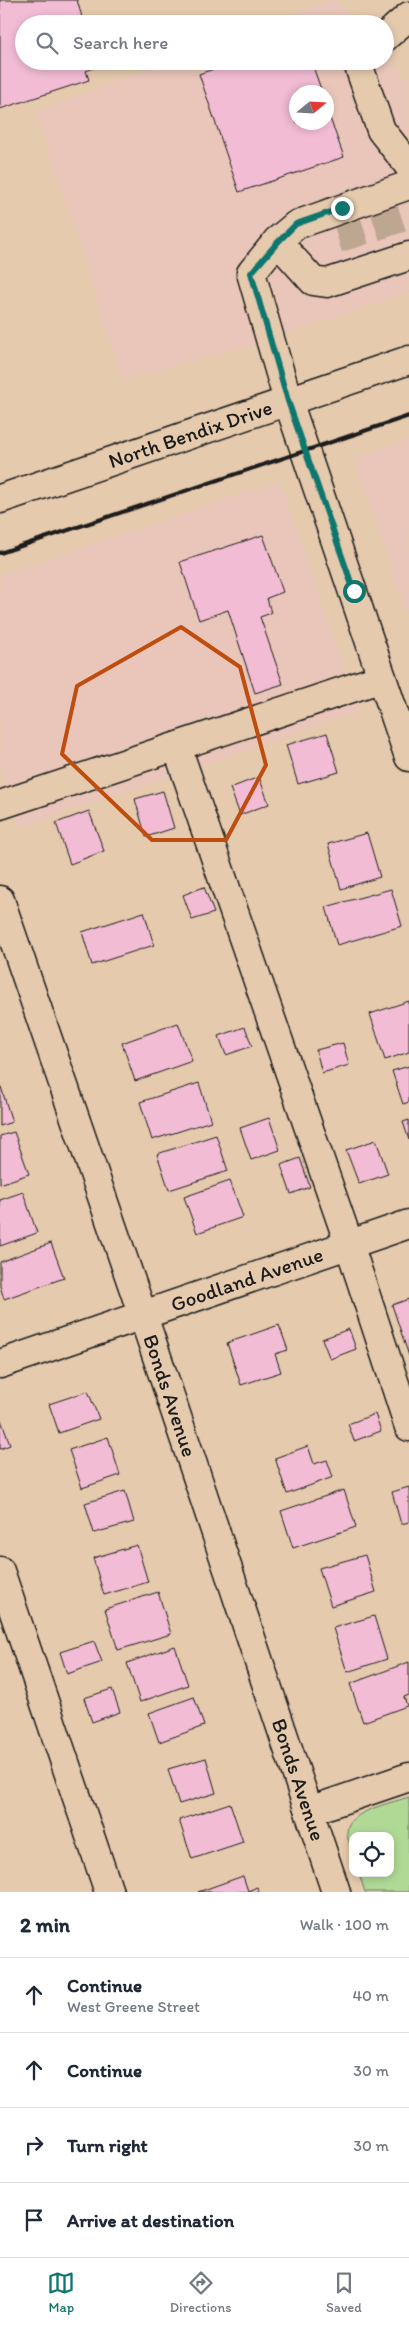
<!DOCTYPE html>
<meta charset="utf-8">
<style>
:root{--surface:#fff;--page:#f6f6f7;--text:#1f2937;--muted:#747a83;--line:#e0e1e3;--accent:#0f766e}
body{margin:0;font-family:Itim,sans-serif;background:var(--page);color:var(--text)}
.controls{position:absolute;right:15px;bottom:15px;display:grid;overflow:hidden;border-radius:10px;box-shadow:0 2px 8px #0003}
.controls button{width:45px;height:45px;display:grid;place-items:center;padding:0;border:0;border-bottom:1px solid var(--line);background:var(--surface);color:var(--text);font:25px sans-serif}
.compass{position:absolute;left:289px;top:85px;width:45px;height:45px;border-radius:50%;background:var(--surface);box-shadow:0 2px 8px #0003;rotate:72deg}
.stop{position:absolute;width:15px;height:15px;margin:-11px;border:4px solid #0f766e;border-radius:50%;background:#fff}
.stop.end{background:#0f766e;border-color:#fff;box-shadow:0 1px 5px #0008}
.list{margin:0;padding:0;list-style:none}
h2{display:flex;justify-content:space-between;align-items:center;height:65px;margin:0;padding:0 20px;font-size:21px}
h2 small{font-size:16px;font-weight:400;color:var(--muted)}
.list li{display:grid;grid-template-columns:32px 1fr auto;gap:15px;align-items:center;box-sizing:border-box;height:75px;padding:0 20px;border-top:1px solid var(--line)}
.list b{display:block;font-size:19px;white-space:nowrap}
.list p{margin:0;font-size:16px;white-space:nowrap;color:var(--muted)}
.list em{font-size:16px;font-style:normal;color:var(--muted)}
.icon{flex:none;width:28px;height:28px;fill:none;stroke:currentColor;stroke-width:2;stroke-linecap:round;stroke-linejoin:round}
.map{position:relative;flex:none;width:409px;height:1892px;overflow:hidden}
.search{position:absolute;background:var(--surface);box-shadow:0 2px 8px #0003;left:15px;right:15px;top:15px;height:55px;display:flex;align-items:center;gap:12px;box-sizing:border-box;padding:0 18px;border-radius:28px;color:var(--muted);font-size:19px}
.sheet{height:365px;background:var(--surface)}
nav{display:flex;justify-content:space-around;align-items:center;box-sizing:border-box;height:70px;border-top:1px solid var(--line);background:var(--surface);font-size:14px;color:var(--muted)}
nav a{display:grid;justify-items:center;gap:2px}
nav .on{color:var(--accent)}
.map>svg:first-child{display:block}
.built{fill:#e9c6b9;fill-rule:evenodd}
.green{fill:#b0d996;stroke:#667a59}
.building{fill:#f2bcd5;stroke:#1c1c1c}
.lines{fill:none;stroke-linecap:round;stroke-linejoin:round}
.minor-tunnel{stroke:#bda790;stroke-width:28;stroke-dasharray:28 14;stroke-linecap:butt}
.minor-casing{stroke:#1c1c1c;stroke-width:31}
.minor{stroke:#e5caad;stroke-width:28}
.rail{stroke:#1c1c1c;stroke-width:4}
.route{stroke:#0f766e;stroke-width:6}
.marked{fill:none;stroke:#bf4d0f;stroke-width:4;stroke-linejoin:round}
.labels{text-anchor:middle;stroke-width:4;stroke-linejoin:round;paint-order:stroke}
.street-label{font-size:21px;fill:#1c1c1c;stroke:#e5caad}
</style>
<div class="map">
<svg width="409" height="1892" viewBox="0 0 409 1892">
<rect width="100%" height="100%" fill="#e5caad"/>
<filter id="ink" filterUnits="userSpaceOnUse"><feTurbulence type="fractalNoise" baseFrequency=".02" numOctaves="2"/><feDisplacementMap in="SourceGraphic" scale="10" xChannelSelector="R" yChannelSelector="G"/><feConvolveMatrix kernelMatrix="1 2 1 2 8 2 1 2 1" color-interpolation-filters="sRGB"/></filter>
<g filter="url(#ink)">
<!-- built -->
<g class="built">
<polygon points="329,0 335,0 357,24 266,24"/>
<path d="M 385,54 L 409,80 L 409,292 L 258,343 L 123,379 L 36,112 L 168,61 L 385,61 ZM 296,92 L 326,92 L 326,122 L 296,122 Z"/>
<polygon points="409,439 409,621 354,457"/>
<polygon points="280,481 359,712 20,828 0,770 0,575"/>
</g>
<!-- green -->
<path class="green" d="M 409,1797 L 409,1892 L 365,1892 L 359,1873 L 390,1873 L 390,1836 L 353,1836 L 353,1854 C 350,1845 344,1833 349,1824 C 357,1810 394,1802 409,1797 Z"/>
<!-- building -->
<g class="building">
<polygon points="0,0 77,0 84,24 24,24 24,61 96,61 98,66 86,71 89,80 0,109"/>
<polygon points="237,61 311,61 322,92 296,92 296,122 326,122 326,107 344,157 239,192 199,74"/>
<polygon points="263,535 283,592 267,598 271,613 260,617 283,684 255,693 228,610 199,620 180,562"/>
<polygon points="327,733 339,772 298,784 286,745"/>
<polygon points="259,777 269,804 240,815 230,788"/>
<polygon points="163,791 174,828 146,837 135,799"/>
<polygon points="89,811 104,851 70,864 56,823"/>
<polygon points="367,833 380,877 341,889 328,844"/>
<polygon points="204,887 214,913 192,920 183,895"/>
<polygon points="391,889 402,926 337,945 326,907"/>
<polygon points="144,912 154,945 92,965 82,932"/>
<polygon points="409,1001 409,1052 385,1060 370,1014"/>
<polygon points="178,1023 192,1061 135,1081 122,1043"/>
<polygon points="245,1027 252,1046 226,1055 219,1036"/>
<polygon points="343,1043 349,1065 322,1073 316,1050"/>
<polygon points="409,1066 409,1102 403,1104 392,1071"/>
<polygon points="199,1083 211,1121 152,1140 140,1102"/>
<polygon points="1,1087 12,1122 0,1126 0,1087"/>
<polygon points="269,1118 280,1150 251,1160 240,1128"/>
<polygon points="409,1120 409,1140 403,1122"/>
<polygon points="14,1132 29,1174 0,1184 0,1136"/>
<polygon points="216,1135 228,1171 169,1190 157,1154"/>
<polygon points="376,1140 388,1174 359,1184 346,1150"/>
<polygon points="300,1158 310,1187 291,1194 281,1165"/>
<polygon points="230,1181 243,1217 197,1233 184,1197"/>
<polygon points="23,1192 37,1233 0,1246 0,1200"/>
<polygon points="51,1243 64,1278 4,1299 0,1286 0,1262"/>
<polygon points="409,1299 409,1356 392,1305"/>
<polygon points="279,1325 288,1350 275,1354 281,1372 241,1385 227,1343"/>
<polygon points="349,1329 356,1349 330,1359 322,1339"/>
<polygon points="88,1391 99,1419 59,1433 49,1404"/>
<polygon points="375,1414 381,1431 354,1441 348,1424"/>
<polygon points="0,1417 10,1445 0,1449"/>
<polygon points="108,1437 120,1475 82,1488 69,1450"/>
<polygon points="308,1446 314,1464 327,1460 333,1477 287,1494 275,1458"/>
<polygon points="409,1487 409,1522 401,1524 392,1492"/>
<polygon points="344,1490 356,1527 293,1548 281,1511"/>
<polygon points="125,1491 134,1522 94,1533 85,1503"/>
<polygon points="137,1545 148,1582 104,1595 93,1558"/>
<polygon points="365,1555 376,1592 331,1606 319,1568"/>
<polygon points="158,1592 171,1634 118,1650 105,1609"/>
<polygon points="374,1616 387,1659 347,1672 333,1628"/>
<polygon points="94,1641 102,1662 67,1674 60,1652"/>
<polygon points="175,1646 188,1685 140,1702 127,1663"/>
<polygon points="409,1662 409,1695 404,1697 407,1706 363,1722 350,1684"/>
<polygon points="112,1689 120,1712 92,1722 84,1698"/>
<polygon points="194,1697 204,1726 159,1742 149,1713"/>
<polygon points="206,1758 216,1793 179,1804 168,1769"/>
<polygon points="230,1803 243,1842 192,1859 179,1820"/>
<polygon points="243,1876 248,1891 257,1887 259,1892 198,1892"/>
</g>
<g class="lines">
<!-- minor-tunnel -->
<g class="minor-tunnel">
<polyline points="384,209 396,245"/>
<polyline points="347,221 359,260"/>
</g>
<defs>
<g id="minor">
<polyline points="385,37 409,16"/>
<polyline points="357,61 381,130 409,166"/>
<polyline points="409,185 296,225 277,241 313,281 327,283 409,256"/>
<polyline points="277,241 251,273 288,401 409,757"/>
<path id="s1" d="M 0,499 L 409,360"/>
<polyline points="177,747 349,1244 409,1427"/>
<polyline points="0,805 382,678"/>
<path id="s2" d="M 0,900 L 154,1348 L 336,1892"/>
<path id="s3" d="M 0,1364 L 409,1224"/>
<polyline points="0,1571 109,1892"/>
<polyline points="309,1811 409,1777"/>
</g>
</defs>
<!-- minor casing -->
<use href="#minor" class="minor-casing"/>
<!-- minor -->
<use href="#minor" class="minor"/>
<!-- rail -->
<polyline class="rail" points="0,553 409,416"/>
</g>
</g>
<g class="lines" filter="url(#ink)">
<!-- route -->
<polyline class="route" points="342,208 296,224 278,242 251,273 288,401 354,591"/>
</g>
<!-- marked area -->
<path class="marked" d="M 181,627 L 240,667 L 266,765 L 226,840 L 152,840 L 62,754 L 77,686 Z"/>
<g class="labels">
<!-- street labels -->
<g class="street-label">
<text dy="7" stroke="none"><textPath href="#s1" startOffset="201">North Bendix Drive</textPath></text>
<text dy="7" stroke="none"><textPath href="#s3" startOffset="261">Goodland Avenue</textPath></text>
<text dy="7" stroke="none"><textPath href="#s2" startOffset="524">Bonds Avenue</textPath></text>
<text dy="7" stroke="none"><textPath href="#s2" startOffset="929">Bonds Avenue</textPath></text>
</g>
</g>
</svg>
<div class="controls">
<button><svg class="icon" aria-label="locate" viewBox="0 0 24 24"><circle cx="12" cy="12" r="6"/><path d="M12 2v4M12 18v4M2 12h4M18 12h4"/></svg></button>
</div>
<svg class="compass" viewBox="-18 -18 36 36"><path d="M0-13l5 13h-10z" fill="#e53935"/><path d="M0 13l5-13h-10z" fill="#747a83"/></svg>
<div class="stop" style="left:354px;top:591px"></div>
<div class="stop end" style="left:342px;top:208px"></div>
<div class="search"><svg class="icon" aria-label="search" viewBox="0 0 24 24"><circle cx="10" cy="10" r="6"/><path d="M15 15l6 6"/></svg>Search here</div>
</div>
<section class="sheet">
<h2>2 min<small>Walk · 100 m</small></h2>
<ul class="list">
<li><svg class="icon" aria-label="ahead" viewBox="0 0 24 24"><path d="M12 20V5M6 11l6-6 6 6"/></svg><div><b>Continue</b><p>West Greene Street</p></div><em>40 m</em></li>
<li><svg class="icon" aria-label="ahead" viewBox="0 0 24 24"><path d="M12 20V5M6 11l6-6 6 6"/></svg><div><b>Continue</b></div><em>30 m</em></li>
<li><svg class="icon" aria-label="right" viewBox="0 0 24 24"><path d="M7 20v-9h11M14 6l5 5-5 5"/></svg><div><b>Turn right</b></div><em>30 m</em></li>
<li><svg class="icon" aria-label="arrive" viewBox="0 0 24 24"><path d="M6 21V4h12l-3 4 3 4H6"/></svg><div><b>Arrive at destination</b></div></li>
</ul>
</section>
<nav>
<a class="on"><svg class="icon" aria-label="map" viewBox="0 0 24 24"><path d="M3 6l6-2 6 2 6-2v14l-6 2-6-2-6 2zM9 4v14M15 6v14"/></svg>Map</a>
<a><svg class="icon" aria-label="directions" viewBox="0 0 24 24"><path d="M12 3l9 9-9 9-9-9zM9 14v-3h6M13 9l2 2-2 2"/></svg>Directions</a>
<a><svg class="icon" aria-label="saved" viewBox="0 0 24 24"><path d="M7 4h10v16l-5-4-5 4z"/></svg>Saved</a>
</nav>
